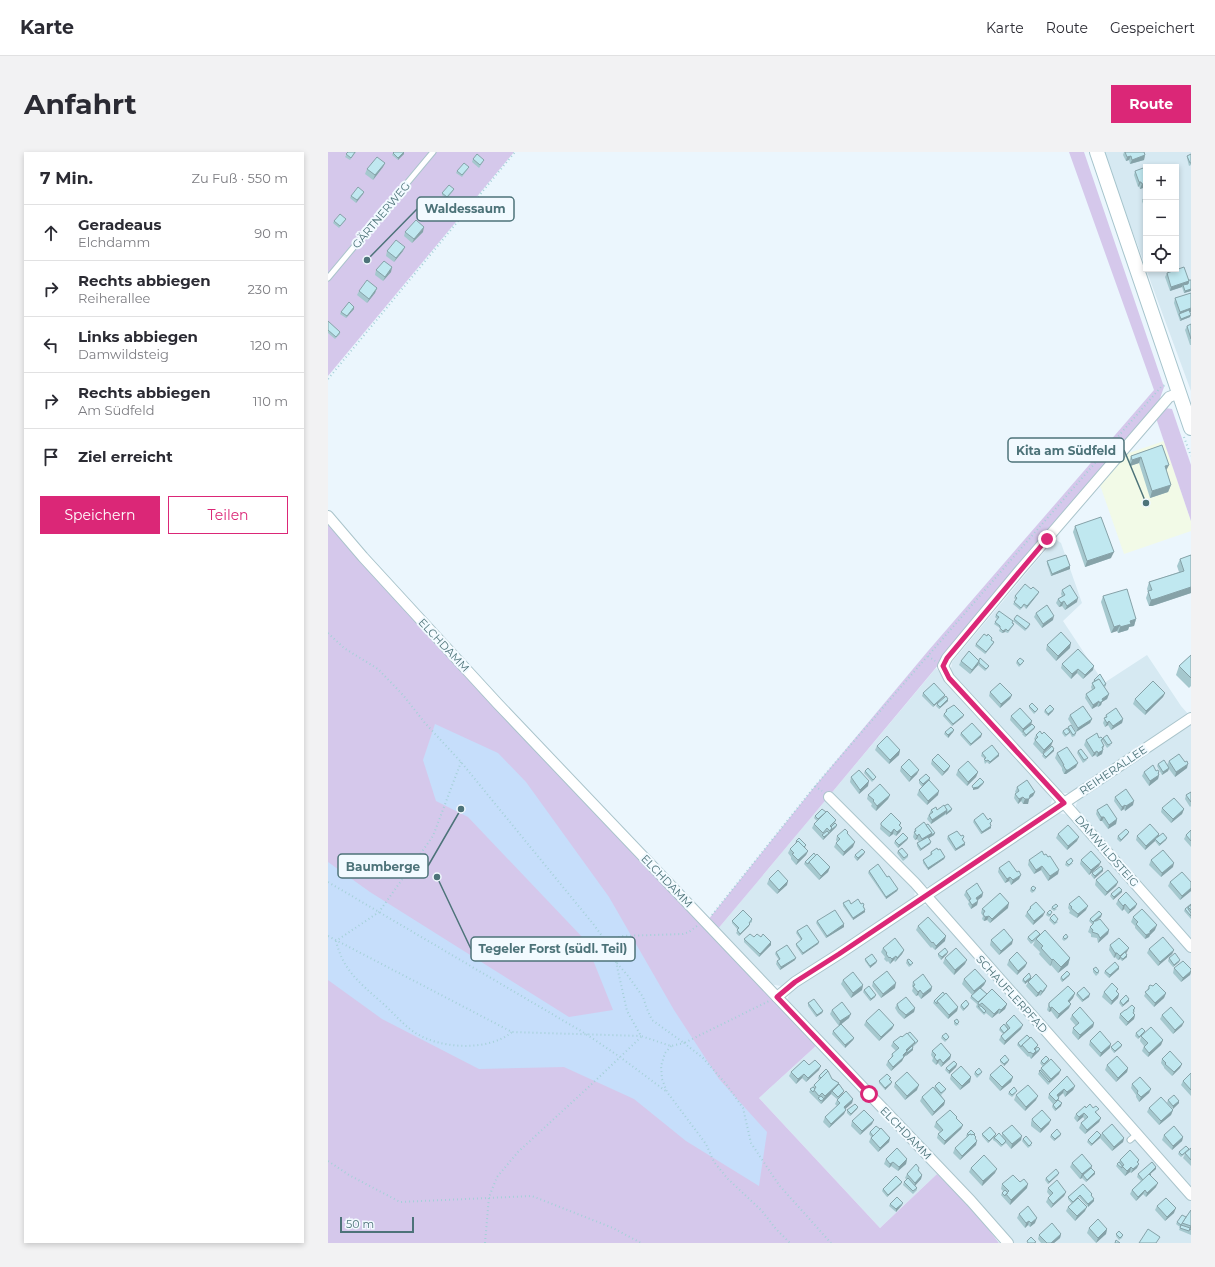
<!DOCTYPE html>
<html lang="de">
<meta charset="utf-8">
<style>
:root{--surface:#fff;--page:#f2f2f3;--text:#2b2b33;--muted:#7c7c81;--line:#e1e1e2;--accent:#db2777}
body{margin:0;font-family:Montserrat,sans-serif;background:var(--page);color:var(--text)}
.controls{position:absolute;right:12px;top:12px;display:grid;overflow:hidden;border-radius:0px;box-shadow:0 2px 6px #0003}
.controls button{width:36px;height:36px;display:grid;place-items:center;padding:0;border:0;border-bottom:1px solid var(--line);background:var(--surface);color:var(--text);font:20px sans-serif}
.scale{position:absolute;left:12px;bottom:10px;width:74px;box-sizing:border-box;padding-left:4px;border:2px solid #4d7379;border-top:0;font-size:11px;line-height:14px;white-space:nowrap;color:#4d7379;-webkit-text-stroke:3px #f2faff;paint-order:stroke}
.stop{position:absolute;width:12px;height:12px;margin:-9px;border:3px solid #db2777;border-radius:50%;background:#fff}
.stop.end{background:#db2777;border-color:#fff;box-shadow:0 1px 4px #0008}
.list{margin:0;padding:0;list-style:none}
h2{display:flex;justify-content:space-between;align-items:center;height:52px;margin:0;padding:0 16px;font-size:17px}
h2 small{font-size:13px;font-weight:400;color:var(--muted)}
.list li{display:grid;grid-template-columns:26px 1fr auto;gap:12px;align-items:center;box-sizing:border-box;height:56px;padding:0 16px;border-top:1px solid var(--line)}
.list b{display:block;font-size:15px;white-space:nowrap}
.list p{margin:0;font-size:13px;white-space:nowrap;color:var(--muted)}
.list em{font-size:13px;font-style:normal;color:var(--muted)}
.actions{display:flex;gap:8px;padding:12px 16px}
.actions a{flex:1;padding:9px 0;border:1px solid var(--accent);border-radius:0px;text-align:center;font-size:14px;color:var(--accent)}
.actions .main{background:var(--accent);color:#fff}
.icon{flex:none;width:22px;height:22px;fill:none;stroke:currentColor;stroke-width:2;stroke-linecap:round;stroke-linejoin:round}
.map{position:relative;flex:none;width:863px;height:1091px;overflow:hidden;border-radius:0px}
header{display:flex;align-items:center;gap:24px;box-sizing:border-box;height:56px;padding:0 20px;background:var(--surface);border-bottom:1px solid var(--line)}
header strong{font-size:19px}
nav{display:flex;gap:22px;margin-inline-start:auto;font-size:14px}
.intro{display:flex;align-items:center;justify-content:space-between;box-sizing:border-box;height:96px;padding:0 24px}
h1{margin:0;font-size:28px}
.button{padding:10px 18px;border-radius:0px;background:var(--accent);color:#fff;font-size:14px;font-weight:700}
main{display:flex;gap:24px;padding:0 24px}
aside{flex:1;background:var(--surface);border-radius:0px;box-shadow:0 2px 6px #0003}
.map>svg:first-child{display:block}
.residential{fill:#d6e9f2}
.education{fill:#f2fae7}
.green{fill:#d5c8eb}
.sand{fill:#c6defb}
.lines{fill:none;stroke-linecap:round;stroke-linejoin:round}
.lane-casing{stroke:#aac4cb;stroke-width:7}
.street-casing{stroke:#aac4cb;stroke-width:12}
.secondary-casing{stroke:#a6c4cc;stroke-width:16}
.path{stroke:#a5d0d8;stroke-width:2;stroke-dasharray:1 3;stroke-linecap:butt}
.lane{stroke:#fff;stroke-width:5}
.street{stroke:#fff;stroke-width:10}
.secondary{stroke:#fff;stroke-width:14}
.wall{fill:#a5c8ce}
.shaded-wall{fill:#86a2a8}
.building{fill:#c0e8f0;stroke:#86a2a8}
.route{stroke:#db2777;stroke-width:5}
.labels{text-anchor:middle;stroke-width:4;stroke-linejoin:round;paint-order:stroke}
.street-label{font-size:11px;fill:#4d7379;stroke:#f2faff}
.leader{fill:none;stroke:#4d7379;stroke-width:1.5}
.callout-dot{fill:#4d7379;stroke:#f2faff;stroke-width:1.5}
.callout{fill:#f2faff;stroke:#4d7379;stroke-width:1.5}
.callout-label{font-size:12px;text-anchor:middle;font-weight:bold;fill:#4d7379}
</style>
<header>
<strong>Karte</strong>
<nav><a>Karte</a><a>Route</a><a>Gespeichert</a></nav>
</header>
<div class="intro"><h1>Anfahrt</h1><a class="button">Route</a></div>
<main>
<aside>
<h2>7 Min.<small>Zu Fuß · 550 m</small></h2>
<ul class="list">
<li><svg class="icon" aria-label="ahead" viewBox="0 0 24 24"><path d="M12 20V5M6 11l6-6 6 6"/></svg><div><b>Geradeaus</b><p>Elchdamm</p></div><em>90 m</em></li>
<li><svg class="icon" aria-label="right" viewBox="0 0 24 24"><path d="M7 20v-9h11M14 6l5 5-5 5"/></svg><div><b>Rechts abbiegen</b><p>Reiherallee</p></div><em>230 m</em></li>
<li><svg class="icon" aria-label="left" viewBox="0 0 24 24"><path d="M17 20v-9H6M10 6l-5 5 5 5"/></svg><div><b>Links abbiegen</b><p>Damwildsteig</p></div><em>120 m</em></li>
<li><svg class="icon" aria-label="right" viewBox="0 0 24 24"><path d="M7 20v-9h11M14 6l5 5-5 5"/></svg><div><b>Rechts abbiegen</b><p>Am Südfeld</p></div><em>110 m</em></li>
<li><svg class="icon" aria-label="arrive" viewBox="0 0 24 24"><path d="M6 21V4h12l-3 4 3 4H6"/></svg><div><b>Ziel erreicht</b></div></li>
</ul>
<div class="actions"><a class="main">Speichern</a><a>Teilen</a></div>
</aside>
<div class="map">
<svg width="863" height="1091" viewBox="0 0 863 1091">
<rect width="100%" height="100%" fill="#ebf6fd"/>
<!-- residential -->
<g class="residential">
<polygon points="775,0 863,0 863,239 818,117 848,117 848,15 818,15 818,116"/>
<polygon points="727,387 733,391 754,451 735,469 776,531 819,503 853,554 861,563 745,641 736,641 728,637 622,524 624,510"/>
<polygon points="608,516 722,642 724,648 721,657 603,735 596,734 587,737 586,748 459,833 453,834 441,832 389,778"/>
<polygon points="863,570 863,791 748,659 748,653 751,645"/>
<polygon points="731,661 741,663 863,800 863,1040 608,749 608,743 611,740 727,662"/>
<polygon points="594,753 602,754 863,1046 863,1091 684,1091 460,854 459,848 463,839 587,754"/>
<polygon points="489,893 609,1022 552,1076 431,946"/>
</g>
<!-- education -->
<polygon class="education" points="836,289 863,369 863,379 796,402 772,333 798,302"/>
<!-- green -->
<g class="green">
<polygon points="0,0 186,0 0,224"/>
<path d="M 741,0 L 756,0 L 836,235 L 830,252 C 681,426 536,603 389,778 L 380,768 L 487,634 L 600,499 L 826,238 Z"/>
<polygon points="837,256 844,257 863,313 863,369 828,266"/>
<path d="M 0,370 L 489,893 L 431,946 L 552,1076 L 609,1022 C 631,1044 653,1066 671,1091 L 0,1091 Z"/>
</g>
<!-- sand -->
<polygon class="sand" points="107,572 170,601 198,630 281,745 346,858 391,927 439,980 431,1034 358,989 306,947 236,915 151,917 54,867 0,828 0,710 42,740 241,865 285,858 257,788 140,665 108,649 95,608"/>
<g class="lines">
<defs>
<g id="lane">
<polyline points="0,126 105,0"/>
<polyline points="802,988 809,982"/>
</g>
<g id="street">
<polyline points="851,241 841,245 692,418 619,506 615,514 621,526 736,651 863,795"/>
<polyline points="0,364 35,405 170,552 643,1049 680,1091"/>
<polyline points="501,645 587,731 863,1043"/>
<polyline points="449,845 467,830 511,802 863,566"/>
</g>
<polyline id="secondary" points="769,0 863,276"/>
</defs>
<!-- lane casing -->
<use href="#lane" class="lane-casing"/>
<!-- street casing -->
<use href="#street" class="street-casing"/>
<!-- secondary casing -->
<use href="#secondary" class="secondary-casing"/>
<!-- path -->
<g class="path">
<polyline points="0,227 187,0"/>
<polyline points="856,285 863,304"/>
<polyline points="0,481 16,496 50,517 75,543 97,571 133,610 266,773 279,791 288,810 299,859 313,884 343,894 356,891 375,906 398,932 415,956 423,991 451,1033 503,1091"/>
<polyline points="600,504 607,509"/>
<path d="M 133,610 L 105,684 L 51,760 L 8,789 C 15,818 31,830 52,849 C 64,859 73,871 86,880 C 111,897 160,900 184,880"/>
<polyline points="487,634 494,639"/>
<polyline points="0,730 258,882 292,905 339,940"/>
<polyline points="384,763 487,634 833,235 837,233"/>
<polyline points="0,784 184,880 313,884"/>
<polyline points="280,791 293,784 355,782 361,780 369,774"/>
<polyline points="289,811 300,824 315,845 319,857 324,868 356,891 441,849"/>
<polyline points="343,894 337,901 333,914 334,927 339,940 378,992 386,1010 400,1027 434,1059 448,1077 462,1091"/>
<polyline points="0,1009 21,1023 72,1050 204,1044 285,1076 313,1091"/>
<polyline points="157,1091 161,1045 169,1025 190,1000 266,930 313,885"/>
</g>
<!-- lane -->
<use href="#lane" class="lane"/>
<!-- street -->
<use href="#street" class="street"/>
<!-- secondary -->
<use href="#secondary" class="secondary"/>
</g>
<!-- wall -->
<g class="wall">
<polygon points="20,0 28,0 22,8 17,5"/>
<polygon points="796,0 816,0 817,3 816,8 802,12 801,8 798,9 795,3"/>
<polygon points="65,1 76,2 70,8 64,3"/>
<polygon points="863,2 863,13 861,14 859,6 859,4"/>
<polygon points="145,7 155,10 151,16 144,10"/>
<polygon points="57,11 55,15 45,28 37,22 39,17"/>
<polygon points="140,17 134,25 128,21 129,19"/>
<polygon points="807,19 818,35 812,37 811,34 810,35 806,23"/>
<polygon points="126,37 125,39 119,47 114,43 114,41"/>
<polygon points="35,42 28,51 22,46 23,44"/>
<polygon points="818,46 818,60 814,49 815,47"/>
<polygon points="107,51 106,53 101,60 93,54 94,52"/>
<polygon points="18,67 17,69 11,76 5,71 6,69"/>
<polygon points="77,80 95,80 84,91 76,84"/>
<polygon points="59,99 75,99 66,110 58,104"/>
<polygon points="64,115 63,120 55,129 47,123 48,118"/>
<polygon points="839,121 861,128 863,128 863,139 856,141 854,135 842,139 837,125"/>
<polygon points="49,136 47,141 39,151 29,143 31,139"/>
<polygon points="863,141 863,160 862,160 862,165 852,169 846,151 847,146"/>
<polygon points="26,155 26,157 18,166 12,162 13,160"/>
<polygon points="0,170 12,180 12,182 7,187 0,181"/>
<polygon points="863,172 863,193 862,193 857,178 859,174"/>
<polygon points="834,293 838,319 843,333 840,340 822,346 811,311 802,314 801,310 803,304"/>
<polygon points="747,374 783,406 757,415 745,380"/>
<polygon points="863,403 863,441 824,454 821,454 818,446 820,440 819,437 821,430 851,420 849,414 852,407"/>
<polygon points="719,409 742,414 742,417 723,424 719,412"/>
<polygon points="703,437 710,442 698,457 696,454 692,458 685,452 688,448 686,446 687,444"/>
<polygon points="734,438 749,450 737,458 734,454 731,455 728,451 730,447 734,444 733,442"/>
<polygon points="775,444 808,467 806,474 801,475 800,478 790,481 789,479 783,481 773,450"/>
<polygon points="708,461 725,468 714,476 706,465"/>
<polygon points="668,463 685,469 684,471 686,472 685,474 680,481 677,480 674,481 671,479 672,476 666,472 669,467 667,465"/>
<polygon points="686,467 702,472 701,475 697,479 685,469"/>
<polygon points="648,492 665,492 657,502 647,494"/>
<polygon points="719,493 742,496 728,509 718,498"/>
<polygon points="863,503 863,534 861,536 848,523 851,514"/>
<polygon points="651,508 661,514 660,516 657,519 650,513 642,522 631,513 633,509"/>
<polygon points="689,509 695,511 691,515 688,511"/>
<polygon points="734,512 765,518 755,527 749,521 743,527 733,516"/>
<polygon points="766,528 778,532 778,534 776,535 781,542 779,547 774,550 773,553 770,555 769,554 764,557 757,546 758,542 764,538 763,535"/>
<polygon points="662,540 684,543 682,547 672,556 661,544"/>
<polygon points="595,541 617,543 616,545 605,555 594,544"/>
<polygon points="837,541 835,545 817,563 805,552 807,547"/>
<polygon points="620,547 620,549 611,557 608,554 609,552"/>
<polygon points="701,554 710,557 709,559 706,562 701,556"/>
<polygon points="618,558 635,565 624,574 615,564 616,562 617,561"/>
<polygon points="717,558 725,559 720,564 716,560"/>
<polygon points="742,563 764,567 762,571 748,580 740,567"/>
<polygon points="778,563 795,567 794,571 783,578 780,573 777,575 775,571"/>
<polygon points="683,564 703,572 707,575 706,577 697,585 694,582 695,581 694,581 682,568"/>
<polygon points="740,575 748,581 747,584 744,585 742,581 737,585 734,581 735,579 739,577"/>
<polygon points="626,578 625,580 620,586 616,582 617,580"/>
<polygon points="633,581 653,585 642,594 632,583"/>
<polygon points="708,583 723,594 714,602 705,592 707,588 706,587"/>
<polygon points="771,586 775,586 783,593 779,596 774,588 774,590 776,594 774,602 769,605 767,603 764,605 756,593 758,588"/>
<polygon points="549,594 572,598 571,603 561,612 547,598"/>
<polygon points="726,599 717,607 714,604 715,602"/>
<polygon points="750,599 759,608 755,611 749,601"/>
<polygon points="654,601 671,602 671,604 661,612 659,610 657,612 656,609 657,607 653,604"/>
<polygon points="729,601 748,615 738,622 736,622 734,618 734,616 727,606"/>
<polygon points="604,608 622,614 620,618 614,624 603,612"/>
<polygon points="841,609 859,616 847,625 841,617 840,619 834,623 829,614 830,612 839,613"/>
<polygon points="573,615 589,622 581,630 572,619"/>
<polygon points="630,618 650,620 648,625 639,634 628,623"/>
<polygon points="537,619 547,627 544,630 536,621"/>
<polygon points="828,619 831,620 831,623 830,627 821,634 814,624 816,620"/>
<polygon points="523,625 540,634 531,642 522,630"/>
<polygon points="602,626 601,629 594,635 591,631 591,628"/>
<polygon points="689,635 707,640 705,644 701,647 700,652 695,652 693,649 690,652 686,646 687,642 688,641 687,640"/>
<polygon points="591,638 610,643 599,653 589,643"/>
<polygon points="863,640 863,654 862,655 857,647 858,643"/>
<polygon points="540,643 562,643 560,647 548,659 543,654 544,652 539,647"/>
<polygon points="787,645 805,653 797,659 796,657 793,659 786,649"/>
<polygon points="616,654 624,657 623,659 603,672 599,667 603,658 609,658"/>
<polygon points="834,656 856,657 854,662 843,671 833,660"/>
<polygon points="769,658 789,667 788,672 780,677 774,669 772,669 768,662"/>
<polygon points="498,660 508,668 507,671 509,673 508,675 495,688 484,676 486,672 489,669 486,666 487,664"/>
<polygon points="646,668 660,668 664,669 662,672 663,676 653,682 645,670"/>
<polygon points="553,671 573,671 572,674 574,676 572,680 568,684 565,682 561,685 552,677"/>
<polygon points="587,677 606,683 600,686 603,690 602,692 592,699 589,694 589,691 591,690 589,687 587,688 585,685"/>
<polygon points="863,678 863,695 856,687 858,683"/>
<polygon points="520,680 520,682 525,695 515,704 506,695 508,691 509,690 508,688 509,684"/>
<polygon points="730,682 749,689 739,698 728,686"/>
<polygon points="800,682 792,690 789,687 790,684"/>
<polygon points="831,682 831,684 838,688 831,694 827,689 817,698 808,688 809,684"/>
<polygon points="620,684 633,684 636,685 635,688 637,693 627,699 619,687"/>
<polygon points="580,686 579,688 570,696 566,691 567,689"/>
<polygon points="468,689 478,695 477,696 480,699 478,703 468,713 463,707 463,705 460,701 462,697 467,692"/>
<polygon points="610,698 617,705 616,707 600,718 595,711 595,708 603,703 602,702 603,700"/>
<polygon points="570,699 580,703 580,705 575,709 569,701"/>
<polygon points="536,702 529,709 526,705 527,703"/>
<polygon points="716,703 730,722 720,729 713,718 706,722 700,713 701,708"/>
<polygon points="753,708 771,714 761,723 752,712"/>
<polygon points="823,708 845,715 833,725 821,713"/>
<polygon points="477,710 502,715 500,720 491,728 476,712"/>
<polygon points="738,710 745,711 740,715 737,713"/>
<polygon points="671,716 689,720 693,723 691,727 683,733 681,729 677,731 670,720"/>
<polygon points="775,717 775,719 766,727 763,723 764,721"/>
<polygon points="541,719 559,725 570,737 569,739 558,747 540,721"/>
<polygon points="441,727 459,733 449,742 439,732"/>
<polygon points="768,728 790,730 788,734 777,744 767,733"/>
<polygon points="842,730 863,730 863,739 852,748 840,734"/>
<polygon points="703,736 708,736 707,739 704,741 702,739"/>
<polygon points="638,739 655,741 654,745 650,748 649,753 643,757 640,752 641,750 636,743"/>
<polygon points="794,740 785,748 782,744 783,742"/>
<polygon points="790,748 809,752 807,756 800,762 796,757 794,759 788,752"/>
<polygon points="515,751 523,752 536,755 537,760 525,768 515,754"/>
<polygon points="741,752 758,758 749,766 741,761 742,759 740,756"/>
<polygon points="863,752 863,767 856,759 857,757"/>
<polygon points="702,755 715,764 705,773 697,764"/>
<polygon points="724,755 729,757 726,759 723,757"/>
<polygon points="680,756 662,771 659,768 656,769 654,767 655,764 653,761 654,757"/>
<polygon points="719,761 723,763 721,765 718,763"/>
<polygon points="773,765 767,769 781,778 780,782 770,791 769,786 763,785 763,782 760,780 762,775 765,772 764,772 761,769 762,767"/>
<polygon points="805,765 827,778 822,783 821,785 817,787 807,776 807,774 803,770"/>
<polygon points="722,766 730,770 726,773 721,768"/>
<polygon points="424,767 424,770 421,772 421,774 411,784 408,781 410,778 404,771 404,769"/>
<polygon points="489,769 516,772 516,775 498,786 488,771"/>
<polygon points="590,774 617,789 607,798 604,795 603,796 588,778"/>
<polygon points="469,779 491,790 490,792 474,803 468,794 468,792 473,788 468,781"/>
<polygon points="712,783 742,806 740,813 730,821 723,813 722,814 711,802 712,800 705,793 707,789 703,792 699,787 700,785"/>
<polygon points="426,785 433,785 443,790 443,793 431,805 416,790 416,787"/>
<polygon points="735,785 740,785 739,787 736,789 734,787"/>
<polygon points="663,788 684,792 671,803 662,793"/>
<polygon points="782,793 799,800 798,801 799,805 794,809 792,807 790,808 787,805 786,806 781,798"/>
<polygon points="555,796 576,798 574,802 567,810 566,808 562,812 560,809 559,810 556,807 557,805 553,800"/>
<polygon points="821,797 846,798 844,802 830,814 819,801"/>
<polygon points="448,800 467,808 452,818 448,812 449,809 451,808 447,802"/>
<polygon points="610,802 619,802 613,808 610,804"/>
<polygon points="617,806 637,812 626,823 615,811"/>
<polygon points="841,806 851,810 845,815 840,809"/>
<polygon points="537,807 549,809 548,811 542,816 537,809"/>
<polygon points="579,808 584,813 581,815 578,811"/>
<polygon points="681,808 699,811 697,815 689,823 679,813"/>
<polygon points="846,816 863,817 863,821 862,823 853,830 845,821"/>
<polygon points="765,817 771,819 771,821 768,824 765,820"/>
<polygon points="791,817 781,826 776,821 777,819"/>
<polygon points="742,822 741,824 734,830 732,827 733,825"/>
<polygon points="703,825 703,827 697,832 694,829 695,827"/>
<polygon points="636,827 658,829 656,833 653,836 659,842 679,852 677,857 671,862 670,861 664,866 658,861 656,863 648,855 649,852 642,846 644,843 634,832"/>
<polygon points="515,828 535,833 534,838 523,846 513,832"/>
<polygon points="545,830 567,836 553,846 544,834"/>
<polygon points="585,830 604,835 603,839 593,847 590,843 588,844 584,839 585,836 584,834"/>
<polygon points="700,830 717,838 712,844 711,843 708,845 698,834"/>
<polygon points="821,834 838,841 836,846 826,855 816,844"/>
<polygon points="536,838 547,845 542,849 535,840"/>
<polygon points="789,839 791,842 790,846 783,853 774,845 776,840"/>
<polygon points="747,841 745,846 741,850 741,856 729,867 723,859 721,860 719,858 721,851"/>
<polygon points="749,841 761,845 754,850 748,843"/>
<polygon points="617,843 630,855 629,859 620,867 605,851 606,849"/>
<polygon points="792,849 801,849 794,855 791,851"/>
<polygon points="480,851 495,859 494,861 488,865 480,854"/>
<polygon points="569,852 587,856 586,860 576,867 570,861 567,856"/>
<polygon points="641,852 640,854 635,859 632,855 633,853"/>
<polygon points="807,856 806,861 807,863 806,867 798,874 791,866 792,862 798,858"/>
<polygon points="504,858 521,866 513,872 526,886 525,888 517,896 504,882 505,879 511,874 502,862"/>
<polygon points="744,863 766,871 765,875 750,888 744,881 745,876 748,874 742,867"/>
<polygon points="834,863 854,874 845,882 832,867"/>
<polygon points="538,869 566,873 564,877 551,889 536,873"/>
<polygon points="626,869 631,872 628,874 626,872"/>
<polygon points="678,871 693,877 676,893 671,888 673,884 675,882 671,878 672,876 677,873"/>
<polygon points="817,879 816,881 810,887 807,884 808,881"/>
<polygon points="614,884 621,885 620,887 617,890 613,886"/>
<polygon points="813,884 835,888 833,893 820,905 814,899 816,894 812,889"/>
<polygon points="574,885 590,889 589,891 585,895 585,898 576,905 574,909 563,919 558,913 560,909 563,906 564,902 568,899 563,894 565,890"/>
<polygon points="762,889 782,896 772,905 761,893"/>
<polygon points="690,891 710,895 711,899 703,907 701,904 700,905 689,893"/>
<polygon points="794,893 793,895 786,901 783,897 783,895"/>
<polygon points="604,899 623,903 622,907 613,915 610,911 608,913 604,909 605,906 603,903"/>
<polygon points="721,907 720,910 731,922 720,933 710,922 713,916 715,915 712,911 713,909"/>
<polygon points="834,907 854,912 852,916 844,924 836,916 836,915 833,911"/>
<polygon points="672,908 680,910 676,914 672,910"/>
<polygon points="629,912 628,915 621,922 617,918 618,916"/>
<polygon points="481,913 491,918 478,930 474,926 468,932 461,924 463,920"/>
<polygon points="779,913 800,916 799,920 788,930 777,918"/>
<polygon points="647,920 654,920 653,922 649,926 646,922"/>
<polygon points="863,921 863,944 853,933 855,929"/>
<polygon points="623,923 643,925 642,930 632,938 622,927"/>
<polygon points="662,923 685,925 683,930 672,939 661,927"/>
<polygon points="491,924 504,927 511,931 510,933 515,941 509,947 503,942 493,952 481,940 486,933 491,928 490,926"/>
<polygon points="562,928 563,932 557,938 551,931 551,929"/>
<polygon points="567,931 589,938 577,948 566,935"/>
<polygon points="804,932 823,937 821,941 811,950 808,945 808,943 803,936"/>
<polygon points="607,934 618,937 617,939 613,943 617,949 616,953 604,964 592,949 594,945 606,936"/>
<polygon points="747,934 745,938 737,945 735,941 731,945 731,948 733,954 727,959 724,955 725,952 720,946 721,942"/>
<polygon points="681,940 688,941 684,945 680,942"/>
<polygon points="688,943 708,948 697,959 686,948"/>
<polygon points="525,947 524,951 517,957 516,962 501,976 495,970 497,965 509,954 507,952 509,948"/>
<polygon points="840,948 851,951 845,957 839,951"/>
<polygon points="530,955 529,957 522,964 519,961 519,958"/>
<polygon points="758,956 765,956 773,966 771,970 757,982 751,976 753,971 757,968 755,965 749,970 746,966 748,962"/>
<polygon points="821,956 845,958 843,963 831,973 819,960"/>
<polygon points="629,965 628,966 635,973 633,977 616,993 609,986 610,982 612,980 606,975 608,970"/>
<polygon points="704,967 721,972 712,981 703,974 703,971"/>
<polygon points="524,969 544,972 532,983 523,974"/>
<polygon points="552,977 562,986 561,990 550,1000 541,990 543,985 541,982 542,980"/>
<polygon points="674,981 693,988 683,997 678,991 673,995 668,990 665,988 665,986 660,991 654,984 654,982 668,982 667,984 674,984"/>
<polygon points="774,981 796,986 795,990 784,999 772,986 763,994 759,990 760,988 773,983"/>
<polygon points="639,982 647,983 648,993 632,1008 625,1001 627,996 639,985 638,984"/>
<polygon points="733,982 732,984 726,989 722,985 723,983"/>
<polygon points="836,983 855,985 854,989 844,998 834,988"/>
<polygon points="695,987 704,993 700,996 694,989"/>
<polygon points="863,996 863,1014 855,1006 857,1002 853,1005 850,1002 851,1000 860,998"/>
<polygon points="558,1007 579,1007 578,1012 570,1019 563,1014 561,1016 556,1012"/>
<polygon points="792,1008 811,1008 809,1016 803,1021 802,1020 797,1024 788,1014"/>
<polygon points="744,1011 764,1014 763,1016 767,1022 758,1030 754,1026 752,1027 742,1015"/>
<polygon points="643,1016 667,1021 654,1034 641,1020"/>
<polygon points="828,1017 822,1022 828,1035 818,1045 815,1042 808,1049 802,1042 804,1038 813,1029 809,1025 810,1022"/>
<polygon points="590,1019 594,1023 593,1027 587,1033 589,1038 585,1042 575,1033 576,1030 579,1028 577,1026 579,1022"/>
<polygon points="730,1023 720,1032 717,1028 718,1026"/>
<polygon points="692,1030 699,1036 682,1053 673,1043 675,1039 673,1037 674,1032"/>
<polygon points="573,1032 559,1045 554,1039 555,1037"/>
<polygon points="755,1032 764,1042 763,1044 766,1047 766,1049 760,1055 751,1045 750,1046 757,1059 747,1069 738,1059 740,1055 744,1052 740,1047 740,1045"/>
<polygon points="720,1036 738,1040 736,1044 723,1056 718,1050 720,1046 722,1044 719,1040"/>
<polygon points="562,1052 574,1053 568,1060 561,1054"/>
<polygon points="829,1054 846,1061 837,1069 827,1058"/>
<polygon points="863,1058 863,1083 851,1078 852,1075 848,1072 849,1070 858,1065"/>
<polygon points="691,1062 707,1071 702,1075 700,1073 697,1076 689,1066"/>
<polygon points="761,1076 779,1077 778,1082 768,1091 759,1081"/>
<polygon points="733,1082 732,1086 726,1091 713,1091 710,1087 711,1083"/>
<polygon points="788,1082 795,1083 794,1086 791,1088 788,1084"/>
</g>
<!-- shaded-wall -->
<g class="shaded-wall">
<polygon points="76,0 76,2 70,8 70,6"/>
<polygon points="817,3 816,8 802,12 804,8"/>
<polygon points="803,4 801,8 798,9 799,5"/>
<polygon points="57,11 55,15 45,28 47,23"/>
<polygon points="811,30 813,30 811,34 810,35"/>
<polygon points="818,31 818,35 812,37 814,32"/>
<polygon points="36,40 35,42 28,51 29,48"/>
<polygon points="96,75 95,80 84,91 86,87"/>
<polygon points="77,95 75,99 66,110 68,106"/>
<polygon points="64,115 63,120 55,129 57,125"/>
<polygon points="861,129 860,134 855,133 854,135 842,139 843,135"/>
<polygon points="49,136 47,141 39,151 41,147"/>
<polygon points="863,137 863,139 856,141 857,139"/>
<polygon points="26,155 26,157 18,166 19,164"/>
<polygon points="863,156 863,160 852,163 851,162 852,160"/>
<polygon points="863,163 862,165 852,169 853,167"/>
<polygon points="813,305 811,311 802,314 804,308"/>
<polygon points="841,313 838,319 837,314"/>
<polygon points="843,333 840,340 822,346 824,339"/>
<polygon points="786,400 783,406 757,415 759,409"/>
<polygon points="742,414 742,417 723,424 724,422"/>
<polygon points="863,435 863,441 824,454 821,454 823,448"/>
<polygon points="711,440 710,442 698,457 699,454"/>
<polygon points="750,446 749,450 737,458 739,454"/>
<polygon points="736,449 734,454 731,455 733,451"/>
<polygon points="726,464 725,468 714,476 715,472"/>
<polygon points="808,467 806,474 801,475 800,478 790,481 792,475 802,469"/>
<polygon points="792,473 789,479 783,481 786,475"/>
<polygon points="678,477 677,480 674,481 675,479"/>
<polygon points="666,490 665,492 657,502 658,500"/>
<polygon points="743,491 742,496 728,509 730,504"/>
<polygon points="651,509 650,513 642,522 644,518"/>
<polygon points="766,514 765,518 755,527 757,523"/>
<polygon points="750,517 749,521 743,527 744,522"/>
<polygon points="837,541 835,545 817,563 818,559"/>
<polygon points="781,542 779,547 774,550 773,553 770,555 774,547"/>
<polygon points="617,543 616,545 605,555 606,553"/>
<polygon points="684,543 682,547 672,556 673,552"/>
<polygon points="620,547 620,549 611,557 612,555"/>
<polygon points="771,549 769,554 764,557 765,553"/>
<polygon points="726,557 725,559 720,564 720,562"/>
<polygon points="636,563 635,565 624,574 625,572"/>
<polygon points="764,567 762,571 748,580 750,576"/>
<polygon points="795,567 794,571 783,578 785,574"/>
<polygon points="704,569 703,574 695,579 694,581 695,577"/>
<polygon points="781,569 780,573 777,575 779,571"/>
<polygon points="707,575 706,577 697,585 698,583"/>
<polygon points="626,578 625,580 620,586 620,583"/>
<polygon points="654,582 653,585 642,594 643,592"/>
<polygon points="725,589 723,594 714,602 716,598"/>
<polygon points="726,597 726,599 717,607 718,605"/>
<polygon points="572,598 571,603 561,612 562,608"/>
<polygon points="775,598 774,602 769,605 770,601"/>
<polygon points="769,599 767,603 764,605 766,601"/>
<polygon points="671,602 671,604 661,612 662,610"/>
<polygon points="750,611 748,615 738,622 736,622 738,618"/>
<polygon points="860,612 859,616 847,625 848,620"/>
<polygon points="622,614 620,618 614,624 616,620"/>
<polygon points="841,616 840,619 834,623 835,620"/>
<polygon points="591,618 589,622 581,630 583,625"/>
<polygon points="650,620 648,625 639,634 640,630"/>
<polygon points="831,620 830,624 831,623 830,627 821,634 822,629"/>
<polygon points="602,626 601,629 594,635 595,632"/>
<polygon points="541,629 540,634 531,642 532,638"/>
<polygon points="656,630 655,632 650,637 645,638 645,636"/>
<polygon points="611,639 610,643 599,653 600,649"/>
<polygon points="707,640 705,644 701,647 702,643"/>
<polygon points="562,643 560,647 548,659 549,654"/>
<polygon points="695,645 693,649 690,652 691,647"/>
<polygon points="697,647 701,647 700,652 695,652"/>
<polygon points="806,649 805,653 797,659 798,654"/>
<polygon points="797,653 796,657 793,659 794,655"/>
<polygon points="624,657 623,659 618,663 618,661"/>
<polygon points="856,657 854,662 843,671 845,667"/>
<polygon points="619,658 617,662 603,672 604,668"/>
<polygon points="773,665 776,665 774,669 772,669"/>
<polygon points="789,667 788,672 780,677 781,673"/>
<polygon points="509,673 508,675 495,688 496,685 501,681 502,679"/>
<polygon points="663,674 663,676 653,682 654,680"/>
<polygon points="574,676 572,680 568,684 569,680"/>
<polygon points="566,677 565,682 561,685 563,681"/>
<polygon points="801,680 800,682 792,690 793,688"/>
<polygon points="604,681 607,681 606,683 592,692 594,687"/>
<polygon points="591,682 589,687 587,688 589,684"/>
<polygon points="831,682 830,687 827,687 827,689 817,698 818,694"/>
<polygon points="751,685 749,689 739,698 740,694"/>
<polygon points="580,686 579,688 570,696 571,693"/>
<polygon points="839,686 838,688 831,694 832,692"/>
<polygon points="527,690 525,695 515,704 516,700"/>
<polygon points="603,690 602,692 592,699 593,697"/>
<polygon points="637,691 637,693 627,699 628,697"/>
<polygon points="480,699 478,703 468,713 470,708"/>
<polygon points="537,700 536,702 529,709 530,706"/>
<polygon points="617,705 616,707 600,718 600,716"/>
<polygon points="773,710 771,714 761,723 763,718"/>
<polygon points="846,711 845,715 833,725 834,721"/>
<polygon points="714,714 713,718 706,722 708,718"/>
<polygon points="502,715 500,720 491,728 493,724"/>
<polygon points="775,717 775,719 766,727 767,724"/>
<polygon points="731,718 730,722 720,729 722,724"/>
<polygon points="693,723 691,727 683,733 685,728"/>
<polygon points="682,725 681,729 677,731 679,727"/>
<polygon points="460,729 459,733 449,742 451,738"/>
<polygon points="790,730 788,734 777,744 779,740"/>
<polygon points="863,736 863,739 852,748 854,744"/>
<polygon points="570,737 569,739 558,747 558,745"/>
<polygon points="794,738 794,740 785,748 786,745"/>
<polygon points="655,741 654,745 647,750 648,746"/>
<polygon points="650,749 649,753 643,757 644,753"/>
<polygon points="681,751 680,756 662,771 664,767"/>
<polygon points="797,752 796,757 794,759 795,754"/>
<polygon points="809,752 807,756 800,762 802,758"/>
<polygon points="760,754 758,758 749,766 750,762"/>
<polygon points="537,758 537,760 525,768 525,766"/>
<polygon points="717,760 715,764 705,773 706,769"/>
<polygon points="774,762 773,765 765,771 766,769"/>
<polygon points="661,764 659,768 656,769 657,765"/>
<polygon points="422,772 421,774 411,784 412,782"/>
<polygon points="516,772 516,775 498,786 499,784"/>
<polygon points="829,773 827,778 822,783 821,785 817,787 818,783"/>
<polygon points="781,778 780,782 770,791 772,786"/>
<polygon points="618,784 617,789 607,798 608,794"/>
<polygon points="685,788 684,792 671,803 673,799"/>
<polygon points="443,790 443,793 431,805 432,802"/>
<polygon points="491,790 490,792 474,803 475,801"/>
<polygon points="801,796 799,800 793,806 792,805 792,807 790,808 792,804"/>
<polygon points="576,798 574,802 567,810 569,806"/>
<polygon points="846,798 844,802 830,814 832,810"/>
<polygon points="620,800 619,802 613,808 614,805"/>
<polygon points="787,801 789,801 787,805 786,806"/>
<polygon points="799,803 799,805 794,809 795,807"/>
<polygon points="568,804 566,808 562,812 564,807"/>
<polygon points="468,806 467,808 452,818 453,815"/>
<polygon points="742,806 740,813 730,821 733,815"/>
<polygon points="725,807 723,813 722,814 724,808"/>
<polygon points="639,808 637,812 626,823 627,818"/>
<polygon points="852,808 851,810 845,815 846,813"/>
<polygon points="549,809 548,811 542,816 542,814"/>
<polygon points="699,811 697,815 689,823 690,819"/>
<polygon points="791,815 791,817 781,826 782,823"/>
<polygon points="863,819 862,823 853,830 855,826"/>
<polygon points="742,822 741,824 734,830 735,828"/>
<polygon points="703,825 703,827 697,832 697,830"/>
<polygon points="658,829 656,833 645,844 646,839"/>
<polygon points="568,831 567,836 553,846 555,842"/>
<polygon points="535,833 534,838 523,846 525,841"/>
<polygon points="719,834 717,838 712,844 714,840"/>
<polygon points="604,835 603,839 593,847 595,842"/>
<polygon points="592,838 590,843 588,844 590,840"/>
<polygon points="713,838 711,843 708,845 710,841"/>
<polygon points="747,841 745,846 738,854 740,849"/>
<polygon points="838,841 836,846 826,855 827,851"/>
<polygon points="762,842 761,845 754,850 755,848"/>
<polygon points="791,842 790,846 783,853 784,849"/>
<polygon points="548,843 547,845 542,849 543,847"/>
<polygon points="801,847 801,849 794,855 795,853"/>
<polygon points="641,852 640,854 635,859 636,857"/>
<polygon points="679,852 677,857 671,862 673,858"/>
<polygon points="743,852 741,856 729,867 731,862"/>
<polygon points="630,855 629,859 620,867 621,863"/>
<polygon points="724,855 723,859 721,860 722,856"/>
<polygon points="587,856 586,860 576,867 578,863"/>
<polygon points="671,857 670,861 664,866 666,862"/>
<polygon points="495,859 494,861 488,865 489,863"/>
<polygon points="523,862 521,866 511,874 512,869"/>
<polygon points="807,863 806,867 798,874 800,870"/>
<polygon points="856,870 854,874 845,882 847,878"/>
<polygon points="766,871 765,875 750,888 752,883"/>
<polygon points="566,873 564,877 551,889 553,885"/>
<polygon points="695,873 693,877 676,893 677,889"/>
<polygon points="817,879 816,881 810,887 811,885"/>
<polygon points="526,886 525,888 517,896 517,893"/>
<polygon points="835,888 833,893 820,905 821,901"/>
<polygon points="587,890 585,894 579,900 578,903 576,905 574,909 563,919 565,915 575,903 578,898"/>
<polygon points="783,892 782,896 772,905 773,901"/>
<polygon points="794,893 793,895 786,901 787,899"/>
<polygon points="585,896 585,898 578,904 579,901"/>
<polygon points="712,897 711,899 703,907 705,902 708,899"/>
<polygon points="623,903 622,907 613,915 615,911"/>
<polygon points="612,907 610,911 608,913 609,909"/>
<polygon points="681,908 680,910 676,914 676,912"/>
<polygon points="629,912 628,915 621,922 621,919"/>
<polygon points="854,912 852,916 844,924 846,920"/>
<polygon points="493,914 491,918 478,930 480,926"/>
<polygon points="800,916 799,920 788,930 790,926"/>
<polygon points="733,918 731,922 721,931 723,927"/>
<polygon points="476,922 474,926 468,932 470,927"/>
<polygon points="643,925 642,930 632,938 634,934"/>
<polygon points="685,925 683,930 672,939 674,935"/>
<polygon points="564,930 563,932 557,938 557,936"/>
<polygon points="511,931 510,935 504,939 503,942 493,952 497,944"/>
<polygon points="591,933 589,938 577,948 579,944"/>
<polygon points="747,934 745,938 737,945 739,940"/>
<polygon points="736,937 735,941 728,947 729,943"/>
<polygon points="823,937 821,941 811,950 813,945"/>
<polygon points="516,939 515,941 509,947 510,945"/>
<polygon points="710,944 708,948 697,959 698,955"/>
<polygon points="525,947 524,951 514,960 516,955"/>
<polygon points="617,949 616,953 604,964 606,960"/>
<polygon points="851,949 851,951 845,957 845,954"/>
<polygon points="734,951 733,954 727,959 728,957"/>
<polygon points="530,955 529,957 522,964 523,962"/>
<polygon points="518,958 516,962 501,976 503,972"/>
<polygon points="845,958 843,963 831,973 833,969"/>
<polygon points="756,961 755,965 749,970 751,965"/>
<polygon points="773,966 771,970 757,982 759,978"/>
<polygon points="546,968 544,972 532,983 534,979"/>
<polygon points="723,968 721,972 712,981 713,977"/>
<polygon points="635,973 633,977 616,993 617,989"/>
<polygon points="668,982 667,984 660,991 661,989"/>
<polygon points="733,982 732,984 726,989 727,987"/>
<polygon points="773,983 772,986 763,994 764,992"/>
<polygon points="694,984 693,988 683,997 684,992"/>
<polygon points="855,985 854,989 844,998 845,994"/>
<polygon points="562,986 561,990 550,1000 552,996"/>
<polygon points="796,986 795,990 784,999 786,995"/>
<polygon points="649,989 648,993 632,1008 634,1004"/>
<polygon points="579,1007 578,1012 570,1019 571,1015"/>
<polygon points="565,1010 563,1014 561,1016 562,1012"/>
<polygon points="811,1012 809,1016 803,1021 805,1017"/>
<polygon points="764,1014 763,1018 755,1023 754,1026 752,1027 754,1022"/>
<polygon points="803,1015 802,1020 797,1024 799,1019"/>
<polygon points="828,1015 828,1017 820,1024 821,1022"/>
<polygon points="669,1017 667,1021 654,1034 655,1029"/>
<polygon points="767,1020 767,1022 758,1030 759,1028"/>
<polygon points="731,1021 730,1023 720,1032 721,1030"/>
<polygon points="594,1023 593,1027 586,1035 587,1031"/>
<polygon points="574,1030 573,1032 559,1045 560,1043"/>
<polygon points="830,1031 828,1035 818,1045 819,1041"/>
<polygon points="700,1032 699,1036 682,1053 683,1048"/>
<polygon points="817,1038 815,1042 808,1049 810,1045"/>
<polygon points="738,1040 736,1044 723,1056 725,1052"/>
<polygon points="766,1047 766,1049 760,1055 760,1052"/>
<polygon points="575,1051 574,1053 568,1060 568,1057"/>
<polygon points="759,1055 757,1059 747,1069 749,1064"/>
<polygon points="848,1056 846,1061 837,1069 839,1065"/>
<polygon points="709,1066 707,1071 702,1075 703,1071"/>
<polygon points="701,1069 700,1073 697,1076 698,1071"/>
<polygon points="779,1077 778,1082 768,1091 770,1086"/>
<polygon points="733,1082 732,1086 726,1091 723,1091"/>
</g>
<!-- building -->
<g class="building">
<polygon points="20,0 27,0 23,6 18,2"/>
<polygon points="66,0 76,0 70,6 65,1"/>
<polygon points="797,0 816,0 817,3 804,8 803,4 799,5"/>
<polygon points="149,2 156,8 152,13 145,7"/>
<polygon points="863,2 863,11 862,11 859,4"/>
<polygon points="49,5 57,11 47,23 39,17"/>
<polygon points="136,11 141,15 134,23 129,19"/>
<polygon points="818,15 818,31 814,32 813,30 811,30 807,19"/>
<polygon points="121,33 126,37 119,45 114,41"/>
<polygon points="30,35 36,40 29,48 23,44"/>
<polygon points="818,46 818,55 815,47"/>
<polygon points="848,60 850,66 848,66"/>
<polygon points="12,62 18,67 12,74 6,69"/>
<polygon points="88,68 96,75 86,87 77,80"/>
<polygon points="848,71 850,77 848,78"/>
<polygon points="68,88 77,95 68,106 59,99"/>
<polygon points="56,109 64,115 57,125 48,118"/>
<polygon points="856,115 861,129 843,135 839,121"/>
<polygon points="39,128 49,136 41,147 31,139"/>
<polygon points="861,128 863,128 863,137 857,139 855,133 860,132"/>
<polygon points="863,141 863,156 852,160 847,146"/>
<polygon points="21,150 26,155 19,164 13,160"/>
<polygon points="861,158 863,163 853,167 851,162"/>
<polygon points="0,169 12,180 8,185 0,178"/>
<polygon points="863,172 863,187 859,174"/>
<polygon points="834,293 841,313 837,314 843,333 824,339 813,305 804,308 803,304"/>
<polygon points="773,365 786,400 759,409 747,374"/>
<polygon points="738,403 742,414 724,422 719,409"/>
<polygon points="863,403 863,435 827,447 823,448 820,439 824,438 821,430 856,419 852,407"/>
<polygon points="697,432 703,437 705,435 711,440 699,454 696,452 693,456 686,450 689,446 687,444"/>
<polygon points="742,433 750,446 739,454 736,449 733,451 730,447 737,443 734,438"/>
<polygon points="799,437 808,467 802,469 803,472 792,475 792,473 786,475 775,444"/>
<polygon points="719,453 726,464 715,472 708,461"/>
<polygon points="671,459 685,469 684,471 686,472 680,479 678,477 675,479 672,476 672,474 667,470 671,465 668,463"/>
<polygon points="689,463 702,472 698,477 686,467"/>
<polygon points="733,480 743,491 730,504 719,493"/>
<polygon points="656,482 659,484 660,482 664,486 663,488 666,490 658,500 648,492"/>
<polygon points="750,497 766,514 757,523 750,517 744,522 734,512"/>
<polygon points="641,499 651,509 644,518 633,509"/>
<polygon points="863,503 863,526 851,514"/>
<polygon points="652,506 661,514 658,517 651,511 651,508"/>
<polygon points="692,506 696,509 692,513 689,509"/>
<polygon points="772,522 778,532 775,534 771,527 767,529 766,528"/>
<polygon points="771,527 781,542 774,547 775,549 771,551 771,549 765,553 758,542 767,536 764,531"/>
<polygon points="825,529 837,541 818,559 807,547"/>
<polygon points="606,531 617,543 606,553 595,541"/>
<polygon points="672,531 684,543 673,552 662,540"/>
<polygon points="618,544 620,547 612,555 609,552"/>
<polygon points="704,551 710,557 707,560 701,554"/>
<polygon points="626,553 636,563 625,572 616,562 619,559 618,558"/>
<polygon points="722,553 726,557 720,562 717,558"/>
<polygon points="755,554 764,567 750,576 742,563"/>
<polygon points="692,556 704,569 695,577 683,564"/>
<polygon points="788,556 795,567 785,574 781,569 779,571 776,566 779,565 778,563"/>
<polygon points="644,571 654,582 643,592 633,581"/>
<polygon points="704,572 707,575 698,583 695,579"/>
<polygon points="743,573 748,581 745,583 740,575"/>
<polygon points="623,575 626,578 620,583 617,580"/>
<polygon points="739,576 742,580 738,583 735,579"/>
<polygon points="712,579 714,582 716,580 725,589 716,598 707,588 710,585 708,583"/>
<polygon points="769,581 771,586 773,585 775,587 773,588 776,594 774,595 775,598 770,601 769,599 766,601 758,588"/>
<polygon points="779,583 784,591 780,593 775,586"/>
<polygon points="559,584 572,598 562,608 549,594"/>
<polygon points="664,593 671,602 662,610 660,608 658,609 656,607 658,606 654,601"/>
<polygon points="724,594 726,597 718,605 715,602"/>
<polygon points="739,595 750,611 740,618 738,618 735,613 736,613 729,601"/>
<polygon points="753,597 760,606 756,608 750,599"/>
<polygon points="610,602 622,614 616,620 604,608"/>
<polygon points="851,602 857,610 859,609 860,612 848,620 841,609"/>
<polygon points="581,607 591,618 583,625 573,615"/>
<polygon points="836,608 841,616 835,620 830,612"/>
<polygon points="640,609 650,620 640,630 630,618"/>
<polygon points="825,613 828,619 830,618 831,620 830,621 831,623 822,629 816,620"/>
<polygon points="540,616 548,625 545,628 537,619"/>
<polygon points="531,618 541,629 532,638 523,625"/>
<polygon points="598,622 602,626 595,632 591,628"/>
<polygon points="652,626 656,630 650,635 645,636 644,634"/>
<polygon points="601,628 611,639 600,649 591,638"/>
<polygon points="699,628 707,640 702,643 701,647 697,647 695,645 691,647 687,642 691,639 689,635"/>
<polygon points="552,632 562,643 549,654 545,649 546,648 540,643"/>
<polygon points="798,637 806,649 798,654 797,653 794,655 787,645"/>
<polygon points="863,640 863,650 858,643"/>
<polygon points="846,646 856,657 845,667 834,656"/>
<polygon points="620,652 624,657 618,661 619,658 616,654"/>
<polygon points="779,652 789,667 781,673 776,665 773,665 769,658"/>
<polygon points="616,653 619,658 604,668 601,663 605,660 603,658 608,655 609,658"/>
<polygon points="494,657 498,660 490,667 487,664"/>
<polygon points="499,659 508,668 502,674 504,676 502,679 499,676 495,681 486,672"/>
<polygon points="563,661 573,671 571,673 574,676 569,680 566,677 563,681 553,673 553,671"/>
<polygon points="655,661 660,668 662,666 664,669 662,671 663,674 654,680 646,668"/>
<polygon points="596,670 604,681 594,687 591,682 589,684 586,680 588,679 587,677"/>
<polygon points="507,671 509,673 503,678 504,676 503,675"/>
<polygon points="600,672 607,681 603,683 604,681 598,673"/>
<polygon points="822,672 831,682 818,694 809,684"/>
<polygon points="740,673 751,685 740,694 730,682"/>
<polygon points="517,677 520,680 519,681 527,690 516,700 508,691 512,687 509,684"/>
<polygon points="798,677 801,680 793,688 790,684"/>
<polygon points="863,678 863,689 858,683"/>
<polygon points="499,679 501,681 496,685 494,683"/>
<polygon points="629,679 633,684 635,683 636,685 634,687 637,691 628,697 620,684"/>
<polygon points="575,681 580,686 571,693 567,689"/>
<polygon points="835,681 839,686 832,692 827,687"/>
<polygon points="600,685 603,690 593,697 589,691"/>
<polygon points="471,686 478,693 476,695 470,689 469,690 468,689"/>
<polygon points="470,689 480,699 470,708 464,702 466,701 462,697"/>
<polygon points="574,696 580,703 576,706 570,699"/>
<polygon points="609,696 610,698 612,697 617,705 600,716 595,708 604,702 603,700"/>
<polygon points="534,697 537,700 530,706 527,703"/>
<polygon points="835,698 846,711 834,721 823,708"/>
<polygon points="714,699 716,703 718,702 720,705 722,704 731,718 722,724 714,714 708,718 701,708"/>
<polygon points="763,699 773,710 763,718 753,708"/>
<polygon points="486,701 488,704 481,710 480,712 477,710"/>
<polygon points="489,702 502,715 493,724 481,710"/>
<polygon points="743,706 745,709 741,713 738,710"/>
<polygon points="681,709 689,720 691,719 693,723 685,728 682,725 679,727 671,716"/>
<polygon points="550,712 559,725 561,724 570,737 558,745 541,719"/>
<polygon points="773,714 775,717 767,724 764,721"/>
<polygon points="450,718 460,729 451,738 441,727"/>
<polygon points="780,718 790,730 779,740 768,728"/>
<polygon points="854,720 863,730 863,736 854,744 842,730"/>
<polygon points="649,731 655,741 648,746 650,749 644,753 641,748 643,747 638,739"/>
<polygon points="705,734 708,736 705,739 703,736"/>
<polygon points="791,735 794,738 786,745 783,742"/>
<polygon points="798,740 809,752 802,758 797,752 795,754 790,748"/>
<polygon points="672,741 681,751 664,767 661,764 657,765 655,762 657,759 654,757"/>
<polygon points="751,744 760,754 750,762 743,756 744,755 741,752"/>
<polygon points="530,747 533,752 535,751 536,753 535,754 537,758 525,766 515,751 521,748 523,752"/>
<polygon points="708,750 717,760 706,769 699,760 703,756 702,755"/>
<polygon points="728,752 730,754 726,757 724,755"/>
<polygon points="863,752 863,753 860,755 860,757 863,761 863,764 857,757"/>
<polygon points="863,753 863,758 860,755"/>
<polygon points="814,757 829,773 822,779 822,781 818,783 808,772 810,770 805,765"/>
<polygon points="415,758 424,767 421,771 422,772 412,782 409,778 411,776 404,769"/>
<polygon points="507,758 516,772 499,784 489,769"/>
<polygon points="722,758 724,760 722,763 719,761"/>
<polygon points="771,759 774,762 765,770 762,767"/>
<polygon points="726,762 730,767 727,771 722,766"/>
<polygon points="600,765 618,784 608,794 605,790 604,791 590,774"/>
<polygon points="772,767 781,778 772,786 770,782 764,780 765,778 762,775 765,772 766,769 768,769"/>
<polygon points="479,773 491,790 475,801 468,792 474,787 469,779"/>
<polygon points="676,777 685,788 673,799 663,788"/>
<polygon points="708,778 712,782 704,789 700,785"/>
<polygon points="717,778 742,806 733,815 725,807 724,808 713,796 715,794 708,787"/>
<polygon points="422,782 426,785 429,782 433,785 435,782 443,790 432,802 416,787"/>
<polygon points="738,782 740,785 737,787 735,785"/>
<polygon points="835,785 846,798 832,810 821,797"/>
<polygon points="567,786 576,798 569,806 568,804 564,807 562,805 561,806 558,802 559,801 555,796"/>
<polygon points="791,786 801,796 792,804 789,801 787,801 782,793"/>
<polygon points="459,793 468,806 453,815 449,809 452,807 448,800"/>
<polygon points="617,796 620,800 614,805 610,802"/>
<polygon points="628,796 639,808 627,818 617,806"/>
<polygon points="689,800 699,811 690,819 681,808"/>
<polygon points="797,800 799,803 795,807 792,805"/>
<polygon points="847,801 852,808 846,813 841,806"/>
<polygon points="544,802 549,809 542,814 537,807"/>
<polygon points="581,807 585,811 582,813 579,808"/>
<polygon points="855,809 863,817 863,819 855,826 846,816"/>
<polygon points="787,810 791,815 782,823 777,819"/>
<polygon points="768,815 771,819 769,821 765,817"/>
<polygon points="647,817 658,829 646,839 636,827"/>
<polygon points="559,819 568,831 555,842 545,830"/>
<polygon points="739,819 742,822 735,828 733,825"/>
<polygon points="525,820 535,833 525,841 515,828"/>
<polygon points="701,821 703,825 697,830 695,827"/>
<polygon points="595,822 604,835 595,842 592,838 590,840 585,834 587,833 585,830"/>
<polygon points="708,822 719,834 714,840 713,838 710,841 700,830"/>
<polygon points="784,831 790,837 788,839 791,842 784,849 776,840"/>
<polygon points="828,831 838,841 827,851 817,840 821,837 821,834 822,833 825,834"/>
<polygon points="541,834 548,843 543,847 536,838"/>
<polygon points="740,834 747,841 740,849 743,852 731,862 724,855 722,856 721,854 721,851"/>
<polygon points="756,835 762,842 755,848 749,841"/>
<polygon points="652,836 659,842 650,850 643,844"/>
<polygon points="664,837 679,852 673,858 671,857 666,862 654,851 651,853 650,851"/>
<polygon points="615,840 617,843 609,849 609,852 606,849"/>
<polygon points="618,841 630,855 621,863 609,849"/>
<polygon points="798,843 801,847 795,853 792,849"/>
<polygon points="578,845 587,856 578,863 571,857 569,852"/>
<polygon points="486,847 495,859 489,863 480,851"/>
<polygon points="638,848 641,852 636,857 633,853"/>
<polygon points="514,850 523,862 512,869 504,858"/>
<polygon points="804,853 807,856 805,858 806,859 805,861 807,863 800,870 792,862 797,858 798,858"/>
<polygon points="650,854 653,854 658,859 656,861"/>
<polygon points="752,855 766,871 752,883 745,876 751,871 744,863"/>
<polygon points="843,855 856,870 847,878 834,863"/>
<polygon points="551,857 566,873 553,885 538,869"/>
<polygon points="686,863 695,873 677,889 673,884 682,876 678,871"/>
<polygon points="629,867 631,870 629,872 626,869"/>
<polygon points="513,872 526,886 517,893 505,879"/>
<polygon points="676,872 680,877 676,881 672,876"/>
<polygon points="823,875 835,888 821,901 816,895 820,891 813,884"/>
<polygon points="814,876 817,879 811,885 808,881"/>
<polygon points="772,879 783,892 773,901 762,889"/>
<polygon points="582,880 590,889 586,892 587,890 579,882"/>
<polygon points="579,881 587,890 578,898 579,899 575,903 576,905 565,915 560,909 565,904 564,902 571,896 565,890 573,884 574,885"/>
<polygon points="618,881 621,885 618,888 614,884"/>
<polygon points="699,883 702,886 694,893 693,895 690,891"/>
<polygon points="703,885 710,893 706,897 708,899 705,902 702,900 701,901 694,893"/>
<polygon points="790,889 794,893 787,899 783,895"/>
<polygon points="613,891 623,903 615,911 612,907 609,909 606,905 608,903 604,899"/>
<polygon points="584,894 585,896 579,901 579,899"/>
<polygon points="710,895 712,897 707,901 708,899 707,897"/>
<polygon points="842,899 854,912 846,920 837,912 838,911 834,907"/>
<polygon points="677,903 681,908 676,912 672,908"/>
<polygon points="718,904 721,907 716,912 713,909"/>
<polygon points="789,904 800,916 790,926 779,913"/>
<polygon points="723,907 733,918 723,927 713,916"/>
<polygon points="476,908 481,913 487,908 493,914 480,926 476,922 470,927 463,920"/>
<polygon points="626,909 629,912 621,919 618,916"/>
<polygon points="673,913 685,925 674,935 662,923"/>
<polygon points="633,914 643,925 634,934 623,923"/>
<polygon points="651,916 654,920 650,923 647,920"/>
<polygon points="498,917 500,919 493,926 491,924"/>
<polygon points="712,918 722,929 721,930 711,919"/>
<polygon points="500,919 504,927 511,931 497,944 494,941 491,944 486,938 488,935 486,933"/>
<polygon points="579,920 591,933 579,944 567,931"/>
<polygon points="863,921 863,938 855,929"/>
<polygon points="559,922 563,926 561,927 564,930 557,936 551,929"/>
<polygon points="739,924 747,934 739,940 736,937 729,943 731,946 728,949 721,942"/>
<polygon points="812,925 823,937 813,945 809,941 810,939 804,932"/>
<polygon points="611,930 618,937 613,941 607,934"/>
<polygon points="511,932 516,939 510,945 504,939"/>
<polygon points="700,933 710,944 698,955 688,943"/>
<polygon points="485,935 487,937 485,940 482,937"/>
<polygon points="605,935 617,949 606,960 594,945"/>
<polygon points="686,935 689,939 684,943 681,940"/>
<polygon points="518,939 525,947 516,955 518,958 503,972 497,965 512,951 509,948"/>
<polygon points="846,943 851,949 845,954 840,948"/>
<polygon points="493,944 496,947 493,949 490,946"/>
<polygon points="833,945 845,958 833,969 821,956"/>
<polygon points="730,948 734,951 728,957 725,953"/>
<polygon points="527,952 530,955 523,962 519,958"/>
<polygon points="762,952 765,956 768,954 771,957 767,960 773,966 759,978 753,971 760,965 756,961 751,965 748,962 757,954 758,956"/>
<polygon points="536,958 546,968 534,979 524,969"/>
<polygon points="622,958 629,965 628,966 635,973 617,989 610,982 615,978 608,970"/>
<polygon points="714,958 723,968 713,977 705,969 704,967"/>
<polygon points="784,972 796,986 786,995 774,981"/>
<polygon points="684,973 694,984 684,992 674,981"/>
<polygon points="548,974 552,977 545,984 542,980"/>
<polygon points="846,974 855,985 845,994 836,983"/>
<polygon points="662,975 668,982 661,989 654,982"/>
<polygon points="553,976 562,986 552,996 543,986"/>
<polygon points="729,977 733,982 727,987 723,983"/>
<polygon points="643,978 647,982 646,983 645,982 644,983 642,982 641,983 639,982"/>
<polygon points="769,979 773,983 764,992 760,988"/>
<polygon points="671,981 678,989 674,993 669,988 666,986"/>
<polygon points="642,982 644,983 645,982 648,985 647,986 649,989 634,1004 627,996"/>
<polygon points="698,984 704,991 701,994 695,987"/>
<polygon points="858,994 861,997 854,1003 851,1000"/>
<polygon points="569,996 579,1007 571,1015 565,1010 562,1012 558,1007"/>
<polygon points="863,996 863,1008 857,1001"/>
<polygon points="802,998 811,1008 809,1010 811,1012 805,1017 803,1015 799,1019 794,1014 796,1013 792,1008"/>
<polygon points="754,1002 764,1014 754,1022 744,1011"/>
<polygon points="656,1003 669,1017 655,1029 643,1016"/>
<polygon points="791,1010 795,1015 794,1014 794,1016 789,1012"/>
<polygon points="824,1010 828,1015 821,1022 823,1023 821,1022 815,1028 810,1022"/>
<polygon points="588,1012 591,1016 590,1018 594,1023 587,1031 579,1022"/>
<polygon points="763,1016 767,1020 759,1028 755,1023"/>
<polygon points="728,1017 731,1021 721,1030 718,1026"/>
<polygon points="821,1022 830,1031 819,1041 817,1038 810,1045 804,1038"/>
<polygon points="685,1023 692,1030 696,1027 700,1032 683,1048 678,1042 681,1039 674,1032"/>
<polygon points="568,1024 574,1030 560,1043 555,1037"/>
<polygon points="580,1026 589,1036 585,1039 576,1030"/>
<polygon points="729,1028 738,1040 725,1052 720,1046 725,1041 720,1036"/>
<polygon points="755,1032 764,1042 763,1043 766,1047 760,1052 752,1043 745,1050 740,1045"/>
<polygon points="677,1038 680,1041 678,1042 677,1044 674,1041"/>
<polygon points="569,1045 575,1051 568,1057 562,1052"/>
<polygon points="750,1046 759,1055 749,1064 740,1055"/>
<polygon points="838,1046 848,1056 839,1065 829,1054"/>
<polygon points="700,1054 709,1066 703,1071 701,1069 698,1071 691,1062"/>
<polygon points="863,1058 863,1078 862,1077 863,1074 854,1071"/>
<polygon points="854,1063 858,1065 853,1073 862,1076 861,1079 852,1076 853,1073 849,1070"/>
<polygon points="770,1067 779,1077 770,1086 761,1076"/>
<polygon points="724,1071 733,1082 723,1091 719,1091 711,1083"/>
<polygon points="820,1077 832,1085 828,1091 811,1091"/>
<polygon points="791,1079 795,1083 792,1086 788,1082"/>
<polygon points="703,1085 708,1090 706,1091 700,1091 699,1089"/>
<polygon points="788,1088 792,1091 787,1091"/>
</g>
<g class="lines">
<!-- route -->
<polyline class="route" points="541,942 449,845 467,830 511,802 736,651 621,526 615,514 619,506 719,387"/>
</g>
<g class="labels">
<!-- street labels -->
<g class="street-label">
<text transform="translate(53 63) rotate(-50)" y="4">GÄRTNERWEG</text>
<text transform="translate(116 493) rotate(47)" y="4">ELCHDAMM</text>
<text transform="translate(785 618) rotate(-34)" y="4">REIHERALLEE</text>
<text transform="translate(779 699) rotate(49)" y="4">DAMWILDSTEIG</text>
<text transform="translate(339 729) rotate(46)" y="4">ELCHDAMM</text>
<text transform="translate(684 842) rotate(48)" y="4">SCHAUFLERPFAD</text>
<text transform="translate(578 981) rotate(46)" y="4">ELCHDAMM</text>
</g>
</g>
<!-- callouts -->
<path class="leader" d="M39 108L89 57M818 351L796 298M133 657L100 714M109 725L143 797"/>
<g class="callout-dot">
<circle cx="39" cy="108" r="4"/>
<circle cx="818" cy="351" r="4"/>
<circle cx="133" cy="657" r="4"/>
<circle cx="109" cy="725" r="4"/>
</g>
<g class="callout">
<rect x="89" y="45" width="97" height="24" rx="4"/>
<rect x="680" y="286" width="116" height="24" rx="4"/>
<rect x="10" y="702" width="90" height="24" rx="4"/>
<rect x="143" y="785" width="164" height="24" rx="4"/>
</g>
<g class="callout-label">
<text x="137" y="61">Waldessaum</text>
<text x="738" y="303">Kita am Südfeld</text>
<text x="55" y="719">Baumberge</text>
<text x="225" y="801">Tegeler Forst (südl. Teil)</text>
</g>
</svg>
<div class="controls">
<button>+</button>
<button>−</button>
<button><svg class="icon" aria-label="locate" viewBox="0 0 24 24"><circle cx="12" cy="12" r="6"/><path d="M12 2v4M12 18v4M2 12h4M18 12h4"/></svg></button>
</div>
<div class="scale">50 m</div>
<div class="stop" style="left:541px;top:942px"></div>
<div class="stop end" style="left:719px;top:387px"></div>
</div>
</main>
